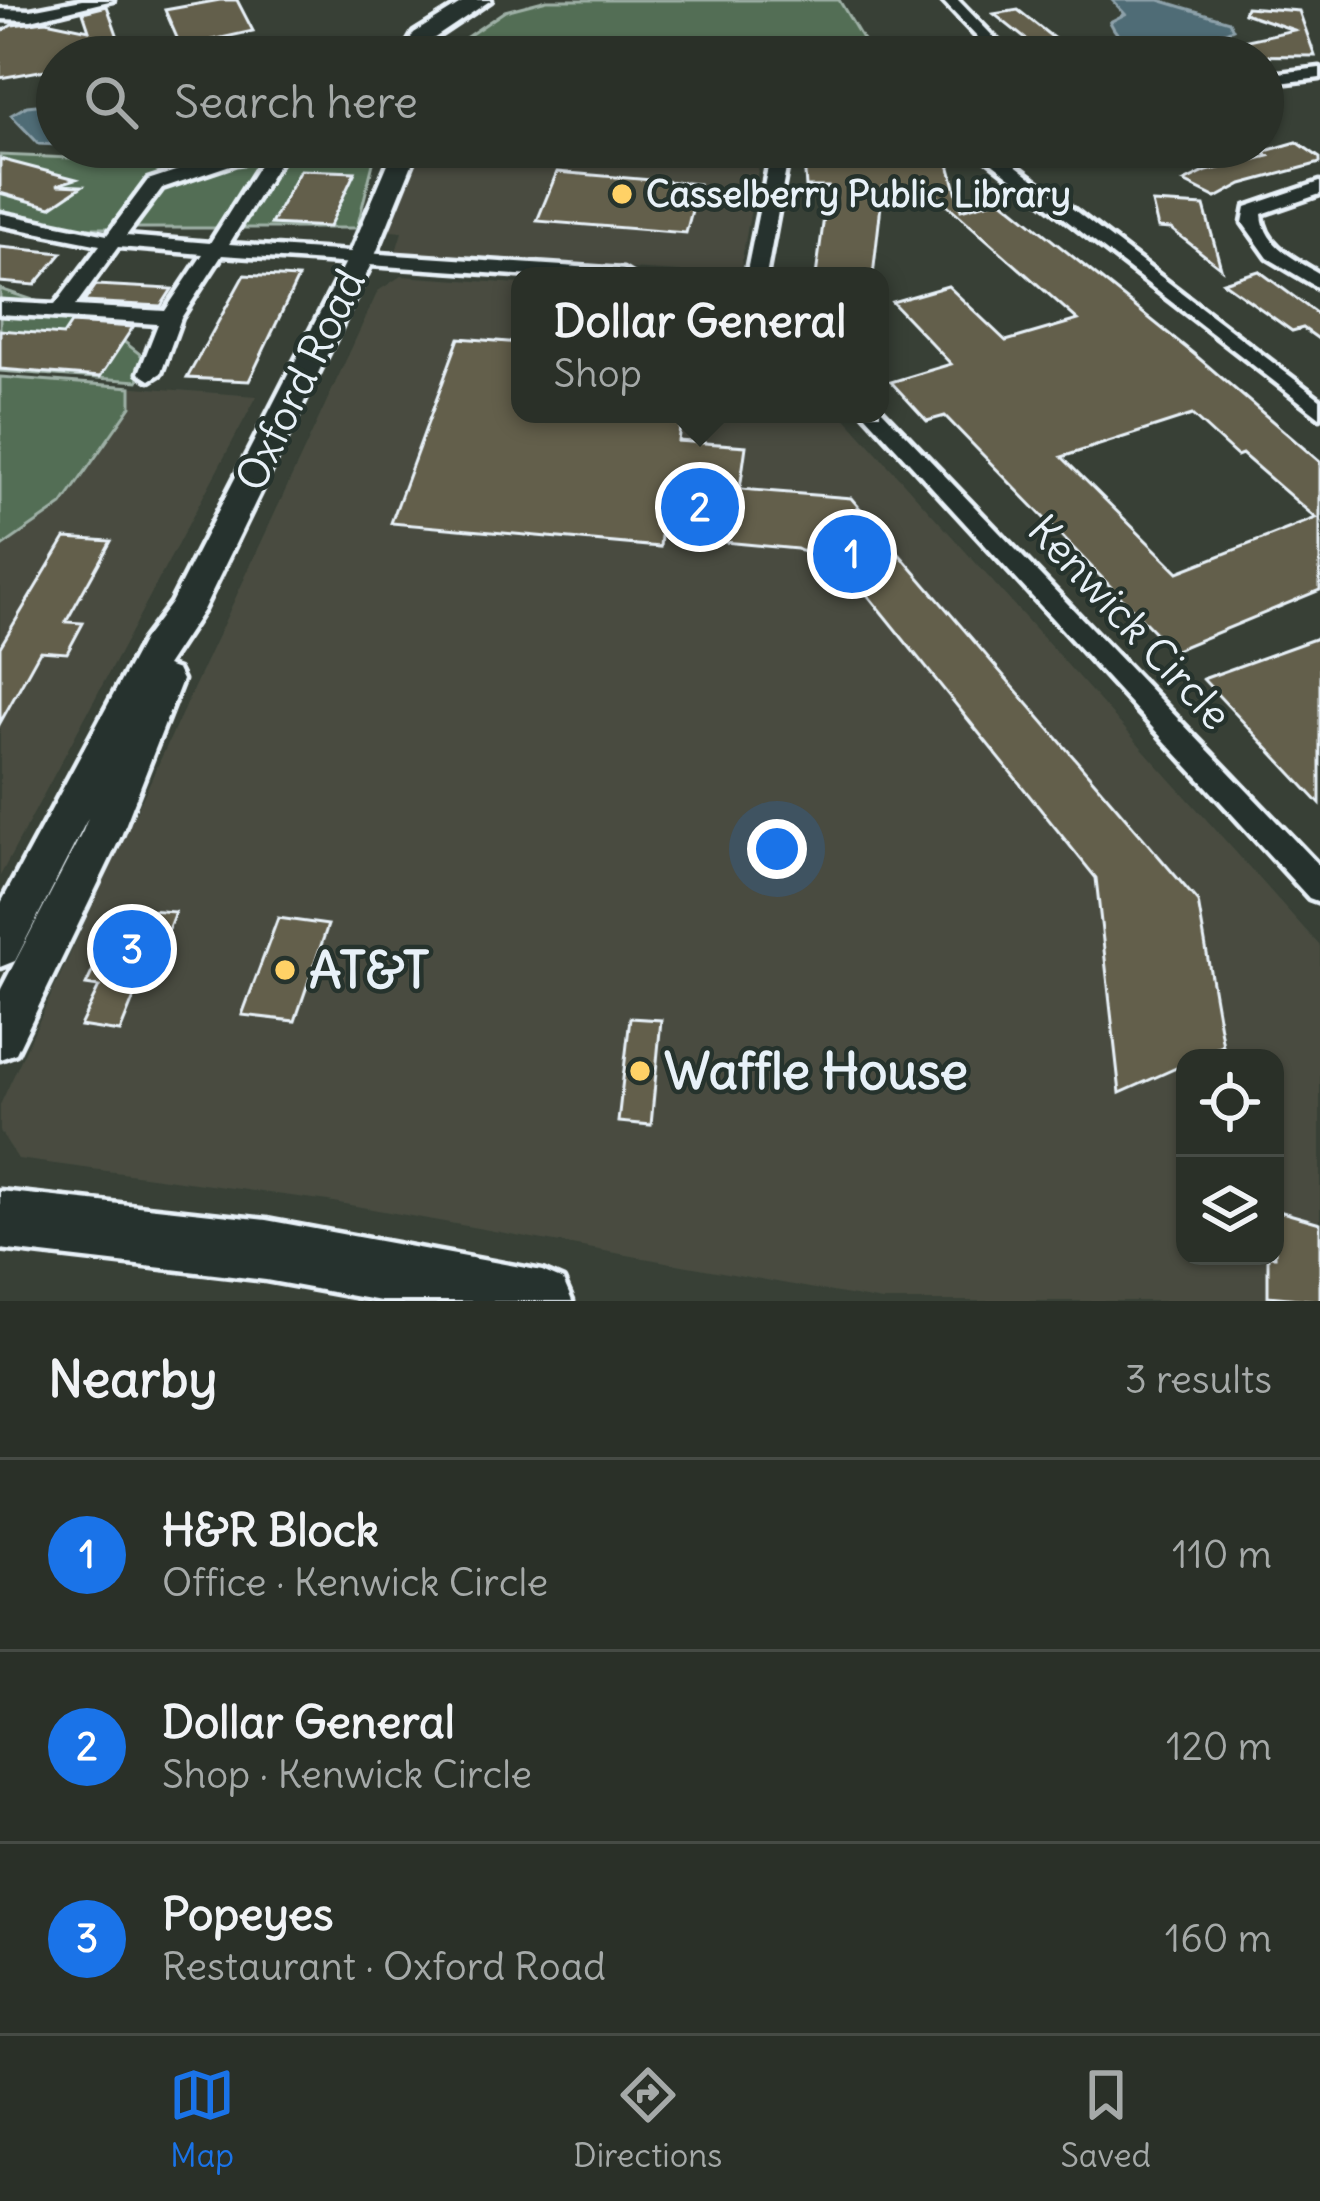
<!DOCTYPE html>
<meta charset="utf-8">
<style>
:root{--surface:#2a3028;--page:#363c34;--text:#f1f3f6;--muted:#a5a9a8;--line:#464b45;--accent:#1a73e8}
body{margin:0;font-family:Delius,sans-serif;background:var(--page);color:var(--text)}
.controls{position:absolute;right:36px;bottom:36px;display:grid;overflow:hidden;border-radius:24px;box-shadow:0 3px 9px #0004}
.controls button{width:108px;height:108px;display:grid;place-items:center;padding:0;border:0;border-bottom:3px solid var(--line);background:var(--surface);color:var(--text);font:60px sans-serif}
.you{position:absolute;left:777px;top:849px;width:42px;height:42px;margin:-30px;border:9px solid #fff;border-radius:50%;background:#1a73e8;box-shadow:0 0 0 18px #1a73e833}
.badge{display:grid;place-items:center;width:78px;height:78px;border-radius:50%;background:var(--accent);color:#fff;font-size:39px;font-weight:700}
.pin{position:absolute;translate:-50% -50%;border:6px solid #fff;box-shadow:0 3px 12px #0006}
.popup{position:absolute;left:511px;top:267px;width:378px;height:156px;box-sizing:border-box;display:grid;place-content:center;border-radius:24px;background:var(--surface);filter:drop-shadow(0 3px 9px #0005);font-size:39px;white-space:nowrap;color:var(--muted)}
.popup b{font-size:45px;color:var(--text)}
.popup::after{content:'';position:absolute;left:50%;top:100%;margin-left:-24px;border:24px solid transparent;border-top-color:var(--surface)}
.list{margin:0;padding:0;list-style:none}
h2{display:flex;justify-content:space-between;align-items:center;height:156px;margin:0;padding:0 48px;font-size:51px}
h2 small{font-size:39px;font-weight:400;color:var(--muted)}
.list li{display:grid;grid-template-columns:78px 1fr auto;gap:36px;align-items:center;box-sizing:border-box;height:192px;padding:0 48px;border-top:3px solid var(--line)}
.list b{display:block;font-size:45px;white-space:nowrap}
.list p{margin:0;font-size:39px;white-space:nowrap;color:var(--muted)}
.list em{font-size:39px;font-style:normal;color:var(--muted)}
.icon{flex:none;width:66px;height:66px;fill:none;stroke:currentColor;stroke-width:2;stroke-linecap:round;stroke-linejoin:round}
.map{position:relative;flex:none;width:1320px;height:1301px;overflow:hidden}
.search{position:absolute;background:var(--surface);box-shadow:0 3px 9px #0004;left:36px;right:36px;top:36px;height:132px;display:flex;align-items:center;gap:30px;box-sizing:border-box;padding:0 42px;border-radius:66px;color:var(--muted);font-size:45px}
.sheet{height:732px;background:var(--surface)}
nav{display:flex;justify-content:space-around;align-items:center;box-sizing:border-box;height:168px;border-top:3px solid var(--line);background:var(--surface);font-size:33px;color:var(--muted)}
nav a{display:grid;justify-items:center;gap:6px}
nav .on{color:var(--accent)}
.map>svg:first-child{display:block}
.built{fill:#484c41;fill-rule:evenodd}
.green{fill:#536e55;stroke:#9eb0a6;stroke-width:3}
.water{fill:#506c76;stroke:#8da1aa;stroke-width:3}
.building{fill:#635f4c;stroke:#e8f1f8;stroke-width:3;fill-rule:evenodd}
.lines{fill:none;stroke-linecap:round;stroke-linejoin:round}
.street-casing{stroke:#e8f1f8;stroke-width:9}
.secondary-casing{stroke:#e8f1f8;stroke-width:9}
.primary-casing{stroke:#e8f1f8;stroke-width:9}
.street{fill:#26332d;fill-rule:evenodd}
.secondary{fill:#26332d;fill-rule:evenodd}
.primary{fill:#26332d;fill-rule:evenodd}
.poi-dot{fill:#ffd166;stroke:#26332d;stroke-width:4.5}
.labels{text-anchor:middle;stroke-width:9;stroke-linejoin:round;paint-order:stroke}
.far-poi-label{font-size:36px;font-weight:bold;fill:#e8f1f8;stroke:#26332d;text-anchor:start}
.street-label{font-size:42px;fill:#e8f1f8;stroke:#26332d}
.near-poi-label{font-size:51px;font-weight:bold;fill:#e8f1f8;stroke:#26332d;text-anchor:start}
</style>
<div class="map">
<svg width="1320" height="1301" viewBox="0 0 1320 1301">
<rect width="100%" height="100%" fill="#384036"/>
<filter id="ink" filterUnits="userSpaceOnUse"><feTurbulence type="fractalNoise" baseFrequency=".00833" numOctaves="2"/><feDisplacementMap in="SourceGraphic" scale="24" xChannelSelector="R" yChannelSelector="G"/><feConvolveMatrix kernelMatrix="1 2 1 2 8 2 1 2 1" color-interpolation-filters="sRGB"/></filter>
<g filter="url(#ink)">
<!-- built -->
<g class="built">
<polygon points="416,147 762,147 742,259 744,276 395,255 402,232 381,230"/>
<path d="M 401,276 L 520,284 L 520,414 L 842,414 L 1320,946 L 1320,1301 L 882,1301 L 328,1201 L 18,1159 L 0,1131 L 0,1105 L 378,291 ZM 1185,1058 L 1275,1058 L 1275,1256 L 1185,1256 Z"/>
<polygon points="0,377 257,396 0,876"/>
</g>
<!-- green -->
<g class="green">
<polygon points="547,0 839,0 873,57 455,57 449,49 505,11"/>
<polygon points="178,147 377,147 357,228 0,228 0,155 71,158"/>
<polygon points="0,289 99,322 145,358 138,381 0,371"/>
<polygon points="0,377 131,387 131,406 62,505 0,548"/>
</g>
<!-- water -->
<g class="water">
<path d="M 1112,0 L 1159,0 L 1229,21 L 1233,29 C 1196,43 1133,72 1110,22 L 1125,14 Z"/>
<polygon points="57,103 57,145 39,144 11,115 27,106"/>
</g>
<!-- building -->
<g class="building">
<polygon points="220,0 237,0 253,31 181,47 165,10"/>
<polygon points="107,6 125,57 57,57 57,68 0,78 0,32 12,25 46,21 89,30 83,12"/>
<polygon points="1246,7 1299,11 1315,56 1216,55 1215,47 1294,30 1244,13"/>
<polygon points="1018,10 1061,44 1038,49 994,14"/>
<polygon points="1297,142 1320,158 1320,163 1242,184 1216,198 1184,182 1207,171 1269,156 1262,152"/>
<polygon points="0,159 76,179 57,185 82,186 51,207 0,193"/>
<path d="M 804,159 L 948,160 L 961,210 L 1001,199 L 1194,354 L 1320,462 L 1320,590 L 1173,651 L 945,416 L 927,421 L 891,382 L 951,364 L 892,302 L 948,286 L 1006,341 L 1078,320 L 928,188 L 883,187 L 873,276 L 816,276 L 828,187 L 806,187 ZM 1192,415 L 1237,456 L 1242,454 L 1316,518 L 1178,572 L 1062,457 Z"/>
<polygon points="300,170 355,172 329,227 271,224"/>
<polygon points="557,172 699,184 686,233 537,221"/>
<polygon points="1152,203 1204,206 1221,268 1171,229 1158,228"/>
<polygon points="0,247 62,253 35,285 0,282"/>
<polygon points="1259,271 1320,316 1320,340 1303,328 1292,331 1223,282"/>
<polygon points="244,275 298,278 249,381 187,378"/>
<polygon points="96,285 172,289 161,306 84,302"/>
<polygon points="71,323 133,327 100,377 0,369 0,330 63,335"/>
<polygon points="459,338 520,343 520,414 682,414 678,441 746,446 740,489 851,498 1198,902 1223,1046 1185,1058 1185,1064 1120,1093 1096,878 853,577 797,549 661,536 660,547 391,523"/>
<polygon points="65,538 111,541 66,622 83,623 67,653 40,651 0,723 0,647"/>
<polygon points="1320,637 1320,804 1203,679"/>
<polygon points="122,908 175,912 146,985 139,985 120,1032 80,1026 99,987 86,985"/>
<polygon points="278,918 328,925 295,1021 242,1015"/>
<polygon points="630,1018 661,1020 651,1125 618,1122"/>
<polygon points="1275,1210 1320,1223 1320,1301 1268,1296 1268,1256 1275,1256"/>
</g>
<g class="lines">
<defs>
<g id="street">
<polygon points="82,0 113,0 31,20 0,19 0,9 31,10"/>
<polygon points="942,0 958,0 1013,57 996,57"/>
<polygon points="1320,68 1320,78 1263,85 1263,75"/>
<path d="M 270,147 L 315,147 L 283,156 L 229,244 L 623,270 L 633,276 L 532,276 L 222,255 L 181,318 L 161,373 L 150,380 L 139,373 L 158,324 L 0,314 L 0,302 L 55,305 L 100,245 L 0,225 L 0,213 L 107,235 L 148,180 L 227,154 ZM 263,159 L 210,243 L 126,236 L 162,188 L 236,163 ZM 118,247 L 203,254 L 165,311 L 75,306 Z"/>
<polygon points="772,147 790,147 766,276 746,276"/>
<polygon points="972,147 992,147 1320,399 1320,417"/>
<path d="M 1320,182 L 1320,194 L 1262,214 C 1264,246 1295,259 1320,274 L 1320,289 L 1268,258 L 1243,223 L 1246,207 Z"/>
<polygon points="880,408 1320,867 1320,902 1309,898 865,414 880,414"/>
</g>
<g id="secondary">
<polygon points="467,0 491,0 430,41 422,57 400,57 414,33"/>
<polygon points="395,147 419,147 374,258 203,610 166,666 177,670 182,680 121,836 16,1053 0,1059 0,991 83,831 88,818 15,961 0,967 0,905 143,640 171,603 348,258"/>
</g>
<polygon id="primary" points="0,1191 266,1220 542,1271 563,1280 572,1301 381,1301 266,1280 0,1249"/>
</defs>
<!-- street casing -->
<use href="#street" class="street-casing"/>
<!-- secondary casing -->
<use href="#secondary" class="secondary-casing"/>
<!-- primary casing -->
<use href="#primary" class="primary-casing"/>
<!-- street -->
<use href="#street" class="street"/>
<!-- secondary -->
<use href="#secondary" class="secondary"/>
<!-- primary -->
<use href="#primary" class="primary"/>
</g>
</g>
<!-- markers -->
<g class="poi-dot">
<circle cx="622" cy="194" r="12"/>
<circle cx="285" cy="970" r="12"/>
<circle cx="640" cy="1071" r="12"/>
</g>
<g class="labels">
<!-- far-poi labels -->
<g class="far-poi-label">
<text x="646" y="207">Casselberry Public Library</text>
</g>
<!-- street labels -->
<g class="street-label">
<text transform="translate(300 380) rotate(-64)" y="15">Oxford Road</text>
<text transform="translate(1130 622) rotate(47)" y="15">Kenwick Circle</text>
</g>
<!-- near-poi labels -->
<g class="near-poi-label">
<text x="309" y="988">AT&amp;T</text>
<text x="664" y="1089">Waffle House</text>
</g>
</g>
</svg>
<div class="controls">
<button><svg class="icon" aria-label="locate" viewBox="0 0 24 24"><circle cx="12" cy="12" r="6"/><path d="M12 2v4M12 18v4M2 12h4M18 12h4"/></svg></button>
<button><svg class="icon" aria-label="layers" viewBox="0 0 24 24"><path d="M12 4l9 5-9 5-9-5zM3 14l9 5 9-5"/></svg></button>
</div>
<div class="you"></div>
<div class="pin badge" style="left:852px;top:554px">1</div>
<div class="pin badge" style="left:700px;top:507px">2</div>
<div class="popup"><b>Dollar General</b>Shop</div>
<div class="pin badge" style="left:132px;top:949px">3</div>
<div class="search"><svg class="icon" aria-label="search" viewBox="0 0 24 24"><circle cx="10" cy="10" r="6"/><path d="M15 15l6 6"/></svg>Search here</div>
</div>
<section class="sheet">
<h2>Nearby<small>3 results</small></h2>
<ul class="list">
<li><span class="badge">1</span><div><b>H&amp;R Block</b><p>Office · Kenwick Circle</p></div><em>110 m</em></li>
<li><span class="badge">2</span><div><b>Dollar General</b><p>Shop · Kenwick Circle</p></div><em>120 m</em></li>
<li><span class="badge">3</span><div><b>Popeyes</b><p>Restaurant · Oxford Road</p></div><em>160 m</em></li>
</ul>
</section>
<nav>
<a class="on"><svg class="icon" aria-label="map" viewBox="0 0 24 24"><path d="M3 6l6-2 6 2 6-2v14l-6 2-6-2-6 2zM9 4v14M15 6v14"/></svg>Map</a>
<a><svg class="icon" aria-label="directions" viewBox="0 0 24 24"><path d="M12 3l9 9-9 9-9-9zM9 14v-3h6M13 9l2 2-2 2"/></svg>Directions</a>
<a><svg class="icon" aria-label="saved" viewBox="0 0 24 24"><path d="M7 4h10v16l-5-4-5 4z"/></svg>Saved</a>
</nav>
